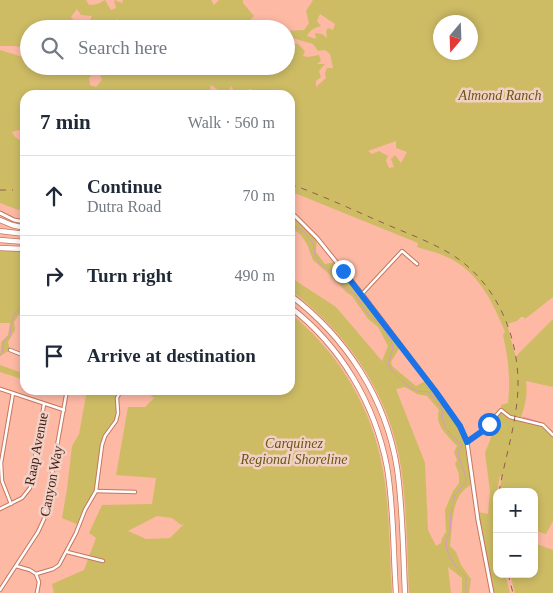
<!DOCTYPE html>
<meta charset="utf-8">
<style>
:root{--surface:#fff;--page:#f2f2f3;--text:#1f2937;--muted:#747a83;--line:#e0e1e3}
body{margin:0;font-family:Georgia,serif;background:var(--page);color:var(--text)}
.controls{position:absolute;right:15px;bottom:15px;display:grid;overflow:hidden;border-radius:10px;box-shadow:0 2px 8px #0003}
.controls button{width:45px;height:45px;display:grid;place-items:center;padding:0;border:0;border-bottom:1px solid var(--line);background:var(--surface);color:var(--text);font:25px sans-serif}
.compass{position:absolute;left:433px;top:15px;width:45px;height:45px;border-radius:50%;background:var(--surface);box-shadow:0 2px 8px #0003;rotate:199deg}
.stop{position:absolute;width:15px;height:15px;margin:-11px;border:4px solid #1a73e8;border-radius:50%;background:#fff}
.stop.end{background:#1a73e8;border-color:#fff;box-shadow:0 1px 5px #0008}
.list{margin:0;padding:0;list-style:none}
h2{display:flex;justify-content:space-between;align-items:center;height:65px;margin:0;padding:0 20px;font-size:21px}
h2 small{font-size:16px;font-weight:400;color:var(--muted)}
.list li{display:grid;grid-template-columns:32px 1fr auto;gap:15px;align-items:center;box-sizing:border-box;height:80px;padding:0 20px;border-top:1px solid var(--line)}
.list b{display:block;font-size:19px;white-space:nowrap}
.list p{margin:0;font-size:16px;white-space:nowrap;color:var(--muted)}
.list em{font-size:16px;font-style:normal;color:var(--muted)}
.icon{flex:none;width:28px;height:28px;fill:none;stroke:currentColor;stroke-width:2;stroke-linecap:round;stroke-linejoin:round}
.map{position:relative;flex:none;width:553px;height:593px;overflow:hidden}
.search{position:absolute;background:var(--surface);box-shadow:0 2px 8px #0003;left:20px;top:20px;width:275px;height:55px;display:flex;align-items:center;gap:12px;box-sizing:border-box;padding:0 18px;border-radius:28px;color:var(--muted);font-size:19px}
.panel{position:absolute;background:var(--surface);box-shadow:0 2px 8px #0003;left:20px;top:90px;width:275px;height:305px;border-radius:15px}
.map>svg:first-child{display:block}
.green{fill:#cebc65;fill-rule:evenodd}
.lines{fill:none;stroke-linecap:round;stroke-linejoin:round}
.stream{stroke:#de94c9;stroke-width:1}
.street-casing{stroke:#c5765e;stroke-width:4.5}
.secondary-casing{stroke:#c5765e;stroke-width:5}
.highway-casing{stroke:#c5765e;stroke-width:6}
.street{stroke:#fff;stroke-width:2.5}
.secondary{stroke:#fff;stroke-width:3}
.highway{stroke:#fff;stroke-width:4.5}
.rail{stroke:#8d5e4f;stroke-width:1;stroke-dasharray:6 6;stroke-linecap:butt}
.route{stroke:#1a73e8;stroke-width:6}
.labels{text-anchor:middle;stroke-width:5;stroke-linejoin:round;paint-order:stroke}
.park-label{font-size:14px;font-style:italic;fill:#645815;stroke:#f3d0c5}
.street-label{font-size:14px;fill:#3a1b11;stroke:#f3d0c5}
</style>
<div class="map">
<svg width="553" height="593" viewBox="0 0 553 593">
<rect width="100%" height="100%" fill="#fdb9a4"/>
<!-- green -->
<g class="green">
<path d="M 0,0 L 86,0 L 89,5 L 98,4 L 105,0 L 111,10 L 116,8 L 114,0 L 122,3 L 123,0 L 211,0 L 214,5 L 219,0 L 243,0 L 243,3 L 254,16 L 247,23 L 248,29 L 116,29 L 118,18 L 107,29 L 29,29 L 28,50 L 16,46 L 0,46 ZM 77,9 L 81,15 L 92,16 L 87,26 L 75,22 L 71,17 Z"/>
<path d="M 313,0 L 553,0 L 553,297 L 525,319 L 524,317 L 521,317 L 517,321 L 507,324 L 516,358 L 518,354 L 553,319 L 553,387 L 526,381 C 528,395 525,406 520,420 L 543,425 L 553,432 L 553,521 L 546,534 L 536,531 L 534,538 L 534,492 L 499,492 L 502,477 L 500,476 L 494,506 L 497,574 L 505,574 L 510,593 L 495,593 L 492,585 L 478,512 L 488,514 L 490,491 L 485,453 L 494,430 L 489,424 L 501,410 L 501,405 L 508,403 C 511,379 508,358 503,335 L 505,332 C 493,302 478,271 447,257 C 437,252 426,250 417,247 L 418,243 L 297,194 L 290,193 L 290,95 L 251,95 L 252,89 L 245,90 L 243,95 L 235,95 L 235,93 L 231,86 L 229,90 L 221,92 L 211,85 L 210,89 L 215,93 L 213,95 L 207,94 L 205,91 L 198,91 L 196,95 L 25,95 L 25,132 L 19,130 L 12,132 L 15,137 L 25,143 L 25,206 L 18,210 L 0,203 L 0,50 L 29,59 L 29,66 L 286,66 L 286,31 L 304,30 L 309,23 L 306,11 ZM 320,14 L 335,24 L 333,30 L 328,28 L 326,31 L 327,38 L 322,34 L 315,33 L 316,39 L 307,36 C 310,30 314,28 321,26 L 317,21 ZM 440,22 L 470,22 L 470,52 L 440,52 ZM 289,37 L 313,44 L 318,51 L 325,50 L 330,54 L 333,68 L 327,68 L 325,73 L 326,78 L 316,87 L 316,81 L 321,77 L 319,71 L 325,64 L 317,64 L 321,61 L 319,55 L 308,57 L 303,56 L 305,51 L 298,44 L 293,43 ZM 98,68 L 102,80 L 96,87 L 90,85 L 89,78 ZM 396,141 L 396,148 L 407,152 L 401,163 L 395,155 L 391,159 L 394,167 L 389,168 L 386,161 L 388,156 L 379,151 L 372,154 L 368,151 Z"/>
<path d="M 290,215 L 295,216 L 317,238 L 316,252 L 325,264 L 336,262 L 401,345 L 391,362 L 392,366 L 416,386 L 427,380 L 448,408 L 467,442 L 473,484 C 450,494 453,524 450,546 L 456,552 L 461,565 L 471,579 L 469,593 L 462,593 L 462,578 L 448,567 L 451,593 L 409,593 C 407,551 407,508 401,467 C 390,395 348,333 290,290 L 290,277 L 336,307 L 382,361 L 388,346 L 378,327 L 368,319 L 352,296 L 346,292 L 329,274 L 313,260 L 307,244 L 300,234 L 290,227 ZM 405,387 L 417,394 L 427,396 L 439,410 C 434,426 448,436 457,446 L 454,452 L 457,460 L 455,464 L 459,474 L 459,483 L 453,491 L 445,510 L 446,532 L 442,538 L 441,543 L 436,546 L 428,530 L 425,463 L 396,389 Z"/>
<polygon points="0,251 25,251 25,309 18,316 14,322 15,330 8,342 10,350 0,356 1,342 8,335 10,323 0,323"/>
<path d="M 290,313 C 335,350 367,399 380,456 C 390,497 389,550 392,593 L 54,593 L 52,584 L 84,570 L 96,538 L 89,533 L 102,505 L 152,504 L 156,478 L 116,475 L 128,407 L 145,407 L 154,398 L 144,390 L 290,390 ZM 157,516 L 172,518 L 181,525 L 184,524 L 170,538 L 146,539 L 128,531 Z"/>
<polygon points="0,365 25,374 25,380 0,372"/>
<polygon points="87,390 104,390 118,396 118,413 116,421 105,436 102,445 96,491 85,510 79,525 62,518 67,489 72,446 79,434"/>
<polygon points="534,543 553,550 553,593 515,593 510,574 534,574"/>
</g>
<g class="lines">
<!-- stream -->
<g class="stream">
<path d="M 290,224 L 303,231 L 313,243 L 315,255 L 319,263 L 335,274 L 343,286 L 355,294 L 367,313 L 381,325 L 391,340 L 393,348 L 388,364 C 390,371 409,389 417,391 C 422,392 425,391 429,392 L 441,407 L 443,413 L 442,418 L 446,429 L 462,446 L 458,451 C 458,458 461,463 463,469 C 465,472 466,478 466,482 L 455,495 L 453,503"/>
<path d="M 0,356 L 2,353 L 4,341 L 10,336 C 11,328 11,319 16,312 C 20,308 22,308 25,303"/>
<polyline points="523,417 542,423"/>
<path d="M 452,507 C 450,515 451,523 450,531 C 449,535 446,538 446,543 C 446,556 457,569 466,577 L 466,593"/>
</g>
<defs>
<g id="street">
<polyline points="362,294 402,251 417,264"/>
<polyline points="10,350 25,356"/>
<polyline points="0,389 64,410"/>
<polyline points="467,442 481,433 501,410 510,417 543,425 553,435"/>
<polyline points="96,491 135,492"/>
<polyline points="11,504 2,481 1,463 13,393"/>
<polyline points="0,509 22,498 30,488 44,404"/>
<polyline points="67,552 103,561"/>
<polyline points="16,566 30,570 36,574 53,569 59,565 76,533 85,510 96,491 102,445 105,436 116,421 118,413 117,398 121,390"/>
<polyline points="36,574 39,582 37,593"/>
<polyline points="0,590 38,532 44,519 67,390"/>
</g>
<g id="secondary">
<polyline points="0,213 14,220 25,222"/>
<polyline points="290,215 295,216 317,238 362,294 431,385 460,427 467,442 478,520 492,593"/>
</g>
<g id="highway">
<polyline points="0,220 12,225 25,228"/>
<polyline points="0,231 25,234"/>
<polyline points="0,240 25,242"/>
<polyline points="0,248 25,249"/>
<path d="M 290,295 C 346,337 386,398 397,468 C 403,509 403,552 405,593"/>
<path d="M 290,307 C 341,346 375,404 387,467 C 394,508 393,551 396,593"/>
</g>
</defs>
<!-- street casing -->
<use href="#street" class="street-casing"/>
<!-- secondary casing -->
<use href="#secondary" class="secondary-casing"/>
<!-- highway casing -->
<use href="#highway" class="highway-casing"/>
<!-- street -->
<use href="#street" class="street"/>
<!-- secondary -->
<use href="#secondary" class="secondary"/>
<!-- highway -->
<use href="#highway" class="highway"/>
<!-- rail -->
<g class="rail">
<path d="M 290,184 C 321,195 351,209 381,222 C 406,233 432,242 454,256 C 497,284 519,337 518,387 C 517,423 505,457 499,492"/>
<polyline points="0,190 13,190"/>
<polyline points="508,574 513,593"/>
</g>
</g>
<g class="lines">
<!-- route -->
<polyline class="route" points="343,271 436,392 460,426 467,442 481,432 489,424"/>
</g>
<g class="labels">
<!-- park labels -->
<g class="park-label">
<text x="500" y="100">Almond Ranch</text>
<text x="294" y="448">Carquinez<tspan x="294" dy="16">Regional Shoreline</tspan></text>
</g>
<!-- street labels -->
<g class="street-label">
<text transform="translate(36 449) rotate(-79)" y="5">Raap Avenue</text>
<text transform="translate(51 481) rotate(-79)" y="5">Canyon Way</text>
</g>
</g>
</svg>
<div class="controls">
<button>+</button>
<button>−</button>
</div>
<svg class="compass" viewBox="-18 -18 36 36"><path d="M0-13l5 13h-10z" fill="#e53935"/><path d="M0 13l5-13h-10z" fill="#747a83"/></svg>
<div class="stop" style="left:489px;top:424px"></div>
<div class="stop end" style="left:343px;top:271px"></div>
<div class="search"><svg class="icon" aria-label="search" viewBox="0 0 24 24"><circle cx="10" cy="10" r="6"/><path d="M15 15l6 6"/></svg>Search here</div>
<section class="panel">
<h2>7 min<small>Walk · 560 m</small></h2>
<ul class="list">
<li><svg class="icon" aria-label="ahead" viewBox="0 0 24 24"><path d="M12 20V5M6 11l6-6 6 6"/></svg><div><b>Continue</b><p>Dutra Road</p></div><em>70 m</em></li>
<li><svg class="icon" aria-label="right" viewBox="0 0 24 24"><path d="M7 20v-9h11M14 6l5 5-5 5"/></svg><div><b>Turn right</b></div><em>490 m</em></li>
<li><svg class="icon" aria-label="arrive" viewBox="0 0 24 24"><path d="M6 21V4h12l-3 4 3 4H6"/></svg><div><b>Arrive at destination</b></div></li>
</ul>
</section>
</div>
